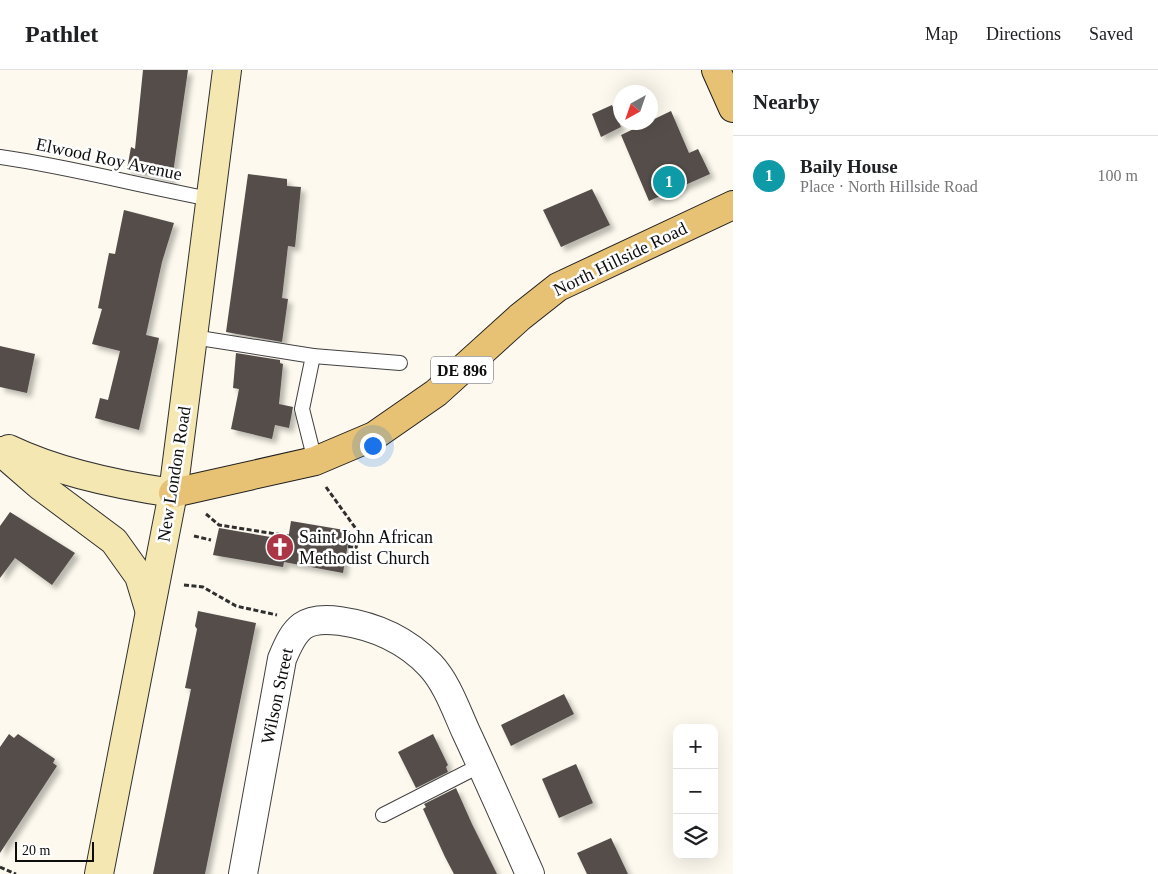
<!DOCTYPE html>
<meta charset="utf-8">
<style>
:root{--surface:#fff;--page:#f6f6f6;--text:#202124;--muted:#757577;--line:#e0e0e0;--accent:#ab3646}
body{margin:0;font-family:Georgia,serif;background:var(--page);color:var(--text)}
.controls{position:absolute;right:15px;bottom:15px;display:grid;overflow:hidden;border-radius:10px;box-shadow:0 5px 20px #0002}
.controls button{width:45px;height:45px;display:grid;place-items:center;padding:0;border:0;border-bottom:1px solid var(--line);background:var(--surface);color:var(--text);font:25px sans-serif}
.compass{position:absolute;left:613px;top:15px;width:45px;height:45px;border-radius:50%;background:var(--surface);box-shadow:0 5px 20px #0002;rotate:220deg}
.scale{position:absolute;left:15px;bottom:12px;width:79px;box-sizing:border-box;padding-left:5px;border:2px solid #0d0d0d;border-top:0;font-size:14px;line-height:18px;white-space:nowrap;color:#0d0d0d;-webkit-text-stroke:4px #fff;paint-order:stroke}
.you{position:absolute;left:372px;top:375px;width:18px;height:18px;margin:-12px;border:4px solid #fff;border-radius:50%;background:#1a73e8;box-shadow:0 0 0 8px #1a73e833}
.badge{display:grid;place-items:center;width:32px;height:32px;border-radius:50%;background:var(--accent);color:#fff;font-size:16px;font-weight:700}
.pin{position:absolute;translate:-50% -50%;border:2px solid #fff;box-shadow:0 1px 5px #0006}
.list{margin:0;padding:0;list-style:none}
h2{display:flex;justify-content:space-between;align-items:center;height:65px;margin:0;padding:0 20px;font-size:21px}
h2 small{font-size:16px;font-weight:400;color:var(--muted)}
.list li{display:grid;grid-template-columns:32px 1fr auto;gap:15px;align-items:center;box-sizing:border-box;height:80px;padding:0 20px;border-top:1px solid var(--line)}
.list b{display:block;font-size:19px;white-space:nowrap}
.list p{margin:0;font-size:16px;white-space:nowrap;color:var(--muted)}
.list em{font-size:16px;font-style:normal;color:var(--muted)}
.icon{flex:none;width:28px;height:28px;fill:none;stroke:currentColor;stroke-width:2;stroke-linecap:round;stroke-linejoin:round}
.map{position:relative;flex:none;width:733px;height:804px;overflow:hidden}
header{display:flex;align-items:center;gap:30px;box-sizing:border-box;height:70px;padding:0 25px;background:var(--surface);border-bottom:1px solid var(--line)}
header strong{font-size:24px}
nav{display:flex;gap:28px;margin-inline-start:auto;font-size:18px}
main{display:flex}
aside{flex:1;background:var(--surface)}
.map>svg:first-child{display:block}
.building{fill:#544d4a;filter:url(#shadow)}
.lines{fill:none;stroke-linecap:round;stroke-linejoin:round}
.service-casing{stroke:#404040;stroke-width:16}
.minor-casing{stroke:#404040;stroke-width:30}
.secondary-casing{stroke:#2f2f2f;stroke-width:30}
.primary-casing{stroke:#1e1e1e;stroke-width:30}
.path{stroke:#2f2f2f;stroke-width:3;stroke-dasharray:5 2.5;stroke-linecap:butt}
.service{stroke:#fff;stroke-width:14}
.minor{stroke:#fff;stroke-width:28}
.secondary{stroke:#f5e7b1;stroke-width:28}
.primary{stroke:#e7c174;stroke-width:28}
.labels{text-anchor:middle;stroke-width:5;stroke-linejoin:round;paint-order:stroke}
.shield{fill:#fff;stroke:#565656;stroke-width:1}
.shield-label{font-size:16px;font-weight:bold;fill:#0d0d0d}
.street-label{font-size:18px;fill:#0d0d0d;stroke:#fff}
.poi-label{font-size:18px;fill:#0d0d0d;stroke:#fff;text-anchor:start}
</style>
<header>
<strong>Pathlet</strong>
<nav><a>Map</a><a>Directions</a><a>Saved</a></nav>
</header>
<main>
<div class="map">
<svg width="733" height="804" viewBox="0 0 733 804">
<defs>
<filter id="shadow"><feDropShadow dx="4.5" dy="4.5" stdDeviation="2.5" flood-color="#0004"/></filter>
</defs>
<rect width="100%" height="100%" fill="#fdf9ee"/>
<!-- building -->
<g class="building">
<polygon points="143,0 188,0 172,110 127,99 131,77 135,79"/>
<polygon points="612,35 621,57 601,67 592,44"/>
<polygon points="671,41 689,83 698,79 710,104 649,131 621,65"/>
<polygon points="248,104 287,109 287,116 301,117 295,177 288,176 282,228 288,229 282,272 226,262"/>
<polygon points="592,119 610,155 561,177 543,140"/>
<polygon points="124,140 174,153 162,192 146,265 159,268 139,360 95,348 100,328 108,330 120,281 92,274 102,239 98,238 109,183 115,184"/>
<polygon points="0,276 35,284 27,323 0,317"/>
<polygon points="236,283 280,290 280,293 283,294 279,334 293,337 289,358 275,355 272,369 231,359 239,319 233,318"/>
<polygon points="10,442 75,483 52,515 15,488 0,508 0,456"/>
<polygon points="291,451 350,461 343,503 284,492 283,497 213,485 219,458 288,470"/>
<polygon points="198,541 256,553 205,804 153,804 191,619 185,618 197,559 195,556"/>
<polygon points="564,624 574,644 511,676 501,655"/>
<polygon points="9,664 14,668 18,664 55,689 53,693 57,696 0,783 0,677"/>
<polygon points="433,664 448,695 446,697 448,702 416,718 398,682"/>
<polygon points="576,694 593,733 559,748 542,709"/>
<polygon points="456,718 472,754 497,804 454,804 445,787 423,739 426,737 424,734"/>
<polygon points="611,768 628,804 587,804 577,783"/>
</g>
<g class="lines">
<defs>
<g id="service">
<path d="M 0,87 C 71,97 140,116 211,129"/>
<polyline points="193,267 313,286 302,339 315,391"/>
<polyline points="313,286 400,293"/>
<polyline points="383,745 481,695"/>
</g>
<path id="minor" d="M 243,804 L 282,589 C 295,557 304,546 340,551 C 375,556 405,569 430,595 C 447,613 456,640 466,662 C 488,709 509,757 530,804"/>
<g id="secondary">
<path d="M 9,379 C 59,403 118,415 173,423"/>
<polyline points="0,381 39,415 114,471 139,506 149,539"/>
<polyline points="99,804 173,423 227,0"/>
</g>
<g id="primary">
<polyline points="716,0 733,38"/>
<polyline points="173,423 315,391 374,366 436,323 520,247 558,217 733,135"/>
</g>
</defs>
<!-- service casing -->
<use href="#service" class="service-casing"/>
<!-- minor casing -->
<use href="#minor" class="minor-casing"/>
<!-- secondary casing -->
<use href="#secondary" class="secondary-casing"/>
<!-- primary casing -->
<use href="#primary" class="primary-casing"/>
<!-- path -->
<g class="path">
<polyline points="326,417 359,463 356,478 347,476"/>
<polyline points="206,444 219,455 289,466"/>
<polyline points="194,466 211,470"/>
<polyline points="184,515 203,517 236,536 277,545"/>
<polyline points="0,797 16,804"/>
</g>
<!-- service -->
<use href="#service" class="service"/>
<!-- minor -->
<use href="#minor" class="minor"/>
<!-- secondary -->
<use href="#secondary" class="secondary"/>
<!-- primary -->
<use href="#primary" class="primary"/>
</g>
<!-- icons -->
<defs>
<symbol id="church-disc" viewBox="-11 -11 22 22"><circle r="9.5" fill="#ab3646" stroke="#fff"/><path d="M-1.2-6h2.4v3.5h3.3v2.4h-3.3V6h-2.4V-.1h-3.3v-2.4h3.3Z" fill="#fff"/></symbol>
</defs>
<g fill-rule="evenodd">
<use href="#church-disc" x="264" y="461" width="32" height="32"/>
</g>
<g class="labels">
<!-- shield labels -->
<rect class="shield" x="431" y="286.5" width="62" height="27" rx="4"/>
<g class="shield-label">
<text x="462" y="306">DE 896</text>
</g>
<!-- street labels -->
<g class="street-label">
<text transform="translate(109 89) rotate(12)" y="6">Elwood Roy Avenue</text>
<text transform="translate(620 189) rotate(-26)" y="6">North Hillside Road</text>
<text transform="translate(174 404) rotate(-81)" y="6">New London Road</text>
<text transform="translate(277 626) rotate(-78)" y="6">Wilson Street</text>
</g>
<!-- poi labels -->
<g class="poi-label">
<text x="299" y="473">Saint John African<tspan x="299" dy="21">Methodist Church</tspan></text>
</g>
</g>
</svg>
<div class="controls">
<button>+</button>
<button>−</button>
<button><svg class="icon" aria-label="layers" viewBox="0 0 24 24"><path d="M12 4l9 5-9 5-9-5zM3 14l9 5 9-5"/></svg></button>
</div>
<svg class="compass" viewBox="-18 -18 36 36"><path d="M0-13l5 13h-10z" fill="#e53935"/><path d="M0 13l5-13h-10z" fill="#757577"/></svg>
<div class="scale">20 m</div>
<div class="you"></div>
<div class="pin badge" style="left:669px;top:112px;background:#0f9aa8">1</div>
</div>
<aside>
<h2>Nearby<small></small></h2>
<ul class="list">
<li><span class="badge" style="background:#0f9aa8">1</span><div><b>Baily House</b><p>Place · North Hillside Road</p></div><em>100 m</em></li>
</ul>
</aside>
</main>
